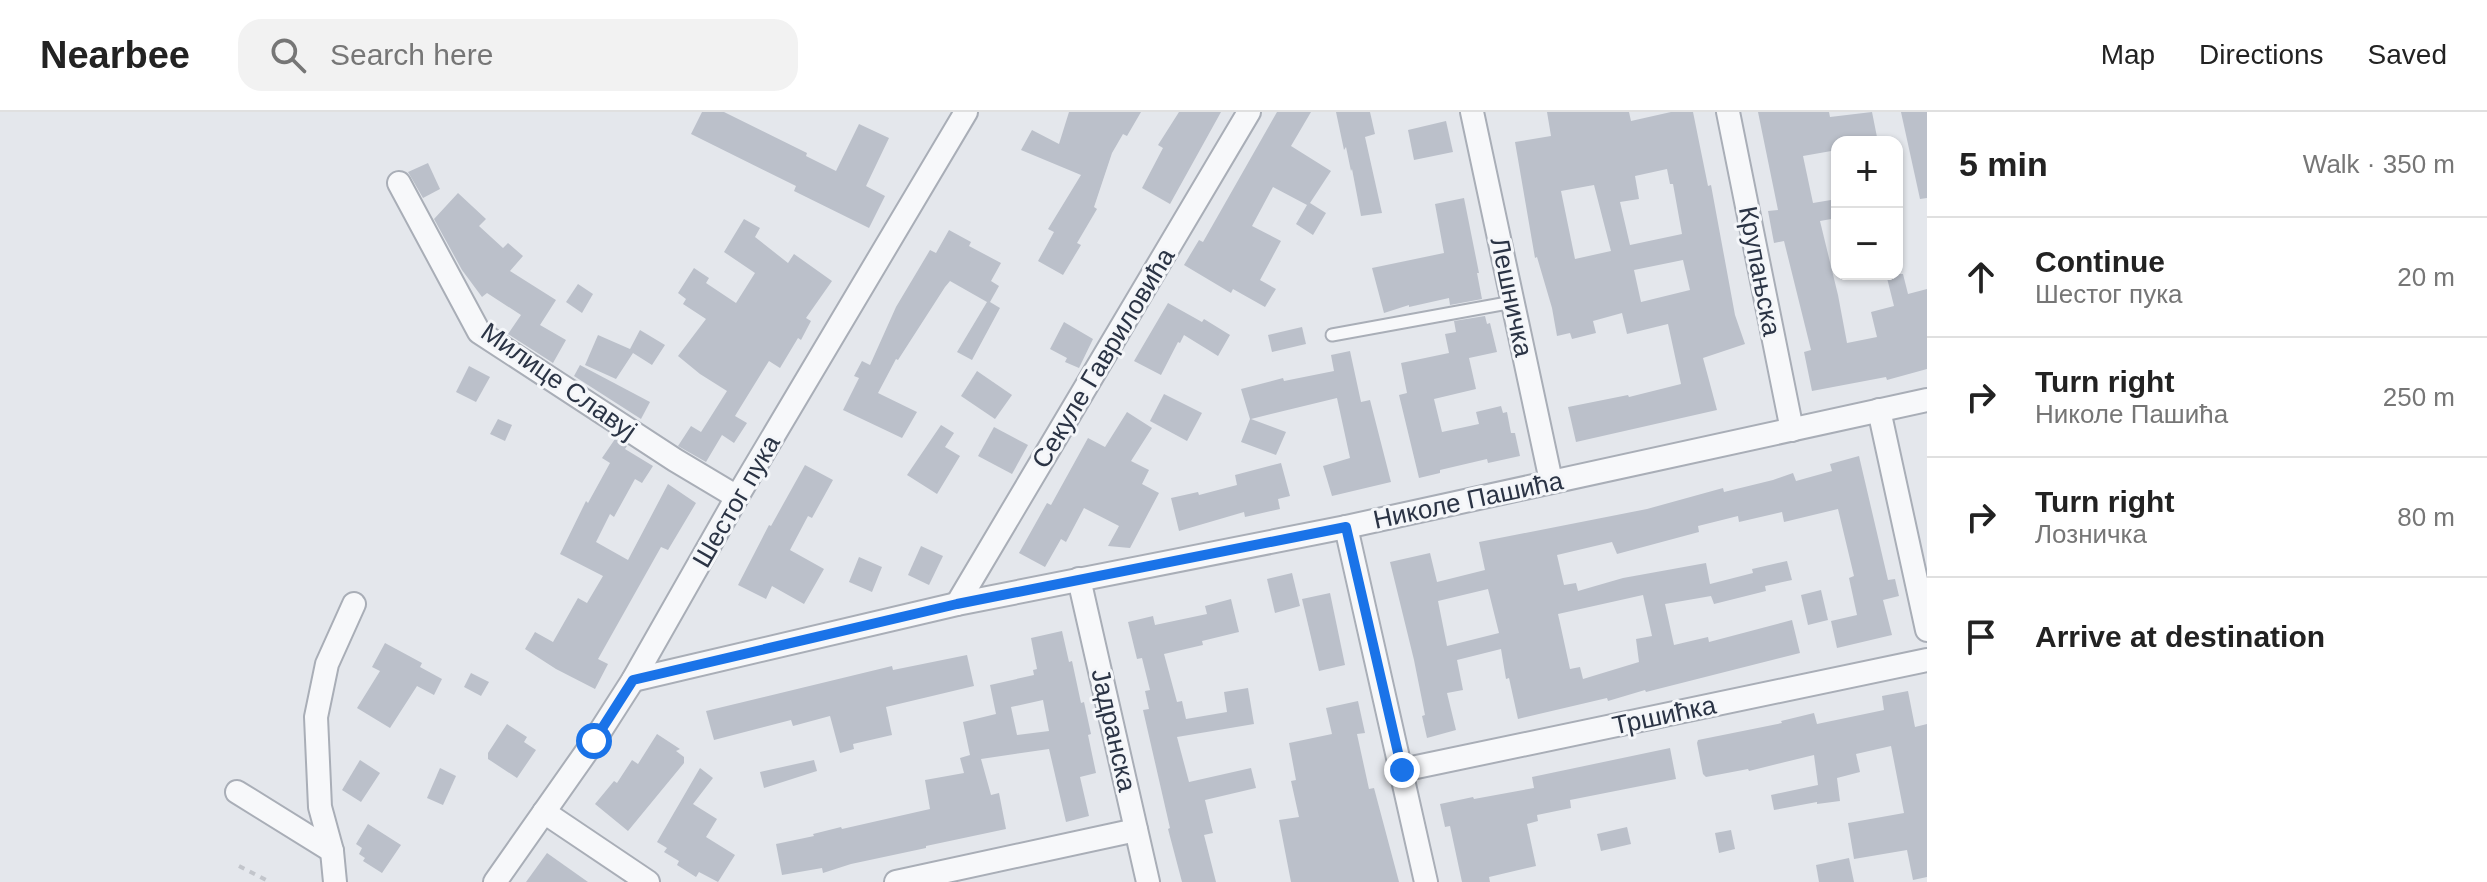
<!DOCTYPE html>
<meta charset="utf-8">
<style>
:root{--surface:#fff;--page:#f2f2f2;--text:#222;--muted:#767676;--line:#e0e0e0}
body{margin:0;font-family:Helvetica,sans-serif;background:var(--page);color:var(--text)}
.controls{position:absolute;right:24px;top:24px;display:grid;overflow:hidden;border-radius:16px;box-shadow:0 2px 6px #0004}
.controls button{width:72px;height:72px;display:grid;place-items:center;padding:0;border:0;border-bottom:2px solid var(--line);background:var(--surface);color:var(--text);font:40px sans-serif}
.stop{position:absolute;width:24px;height:24px;margin:-18px;border:6px solid #1a73e8;border-radius:50%;background:#fff}
.stop.end{background:#1a73e8;border-color:#fff;box-shadow:0 2px 8px #0008}
.list{margin:0;padding:0;list-style:none}
h2{display:flex;justify-content:space-between;align-items:center;height:104px;margin:0;padding:0 32px;font-size:34px}
h2 small{font-size:26px;font-weight:400;color:var(--muted)}
.list li{display:grid;grid-template-columns:52px 1fr auto;gap:24px;align-items:center;box-sizing:border-box;height:120px;padding:0 32px;border-top:2px solid var(--line)}
.list b{display:block;font-size:30px;white-space:nowrap}
.list p{margin:0;font-size:26px;white-space:nowrap;color:var(--muted)}
.list em{font-size:26px;font-style:normal;color:var(--muted)}
.icon{flex:none;width:44px;height:44px;fill:none;stroke:currentColor;stroke-width:2;stroke-linecap:round;stroke-linejoin:round}
.map{position:relative;flex:none;width:1927px;height:770px;overflow:hidden}
header{display:flex;align-items:center;gap:48px;box-sizing:border-box;height:112px;padding:0 40px;background:var(--surface);border-bottom:2px solid var(--line)}
header strong{font-size:38px}
nav{display:flex;gap:44px;margin-inline-start:auto;font-size:28px}
.search{width:560px;height:72px;background:var(--page);display:flex;align-items:center;gap:20px;box-sizing:border-box;padding:0 28px;border-radius:24px;color:var(--muted);font-size:30px}
main{display:flex}
aside{flex:1;background:var(--surface)}
.map>svg:first-child{display:block}
.building{fill:#bbc0ca;fill-rule:evenodd}
.lines{fill:none;stroke-linecap:round;stroke-linejoin:round}
.service-casing{stroke:#a9aeb7;stroke-width:15}
.minor-casing{stroke:#a9aeb7;stroke-width:26}
.path{stroke:#c2c5cb;stroke-width:4;stroke-dasharray:6 6;stroke-linecap:butt}
.service{stroke:#f7f8fa;stroke-width:11}
.minor{stroke:#f7f8fa;stroke-width:22}
.route{stroke:#1a73e8;stroke-width:10}
.labels{text-anchor:middle;stroke-width:6;stroke-linejoin:round;paint-order:stroke}
.street-label{font-size:26px;fill:#2b3445;stroke:#f4f6f9}
</style>
<header>
<strong>Nearbee</strong>
<div class="search"><svg class="icon" aria-label="search" viewBox="0 0 24 24"><circle cx="10" cy="10" r="6"/><path d="M15 15l6 6"/></svg>Search here</div>
<nav><a>Map</a><a>Directions</a><a>Saved</a></nav>
</header>
<main>
<div class="map">
<svg width="1927" height="770" viewBox="0 0 1927 770">
<rect width="100%" height="100%" fill="#e4e7ec"/>
<!-- building -->
<g class="building">
<polygon points="702,0 724,0 807,41 806,44 836,59 859,12 889,26 866,74 885,84 869,116 794,79 796,74 691,22"/>
<polygon points="1069,0 1141,0 1127,24 1123,22 1112,41 1094,95 1097,97 1077,131 1081,133 1063,163 1038,149 1054,120 1048,117 1081,63 1021,38 1032,18 1059,32"/>
<polygon points="1179,0 1221,0 1170,92 1142,76 1163,36 1158,33"/>
<polygon points="1277,0 1311,0 1291,34 1331,59 1310,91 1326,101 1313,123 1296,112 1307,93 1273,75 1252,114 1281,129 1260,168 1276,177 1265,195 1233,177 1231,181 1184,153 1199,128 1203,130"/>
<polygon points="1336,0 1370,0 1375,22 1365,25 1382,101 1361,104 1352,57 1351,59 1346,35 1344,38"/>
<path d="M 1547,0 L 1629,0 L 1631,9 L 1671,0 L 1693,0 L 1708,74 L 1711,73 L 1735,203 L 1745,232 L 1703,246 L 1717,298 L 1576,330 L 1568,295 L 1628,283 L 1629,285 L 1681,272 L 1668,212 L 1627,222 L 1622,201 L 1593,209 L 1596,221 L 1572,227 L 1570,221 L 1557,224 L 1552,196 L 1537,145 L 1535,146 L 1515,30 L 1551,24 ZM 1667,57 L 1670,72 L 1673,72 L 1682,122 L 1630,133 L 1620,90 L 1639,87 L 1635,64 ZM 1594,73 L 1611,139 L 1575,147 L 1561,79 ZM 1683,148 L 1690,178 L 1641,190 L 1634,158 Z"/>
<polygon points="1758,0 1829,0 1830,5 1872,0 1878,30 1837,30 1837,38 1803,44 1813,91 1837,87 1837,106 1820,109 1838,183 1847,231 1877,225 1871,200 1894,194 1886,162 1903,162 1908,182 1927,177 1927,257 1887,268 1886,265 1812,279 1804,240 1811,238 1784,129 1774,131 1768,99 1778,98"/>
<polygon points="1901,0 1927,0 1927,86 1920,87"/>
<polygon points="1446,9 1453,40 1414,48 1408,18"/>
<polygon points="428,51 440,77 423,86 408,60"/>
<polygon points="458,81 486,107 479,114 503,136 508,131 523,144 510,159 556,188 540,213 566,228 553,251 508,222 521,203 487,181 482,185 462,158 434,107"/>
<polygon points="1464,86 1479,161 1477,161 1482,187 1450,193 1449,186 1409,195 1409,193 1384,201 1372,156 1444,141 1435,92"/>
<polygon points="744,107 760,116 755,125 788,151 794,142 832,169 806,206 811,209 801,228 798,226 780,256 769,249 735,304 747,311 734,331 722,323 706,350 678,334 691,314 701,320 727,279 700,262 678,244 706,207 683,192 686,187 678,181 694,156 709,166 706,171 736,191 755,161 724,140"/>
<polygon points="949,118 971,130 969,134 1001,151 991,169 999,174 990,190 1000,196 972,248 957,240 987,190 950,169 945,175 898,248 896,247 878,281 917,300 902,326 843,298 859,266 854,264 862,249 870,253 896,195 930,138 936,141"/>
<polygon points="578,172 593,182 582,201 566,190"/>
<polygon points="1168,191 1202,210 1204,207 1230,223 1218,244 1184,223 1180,231 1178,230 1161,263 1134,249"/>
<polygon points="1485,204 1487,212 1490,211 1497,240 1469,246 1476,277 1434,287 1442,320 1479,312 1476,300 1501,294 1503,301 1507,300 1511,321 1515,321 1520,344 1488,351 1487,347 1440,358 1440,361 1419,366 1399,283 1407,281 1401,251 1449,241 1445,222 1456,220 1454,209"/>
<polygon points="1064,210 1093,227 1079,256 1065,250 1067,246 1050,237"/>
<polygon points="1302,215 1306,232 1272,240 1268,223"/>
<polygon points="640,218 665,233 652,253 633,241 616,267 585,253 598,223 630,237"/>
<polygon points="1350,239 1361,290 1370,288 1391,370 1332,384 1323,354 1350,346 1337,286 1251,307 1286,320 1276,343 1241,330 1250,307 1241,277 1283,266 1284,269 1334,259 1331,243"/>
<polygon points="580,253 650,290 641,307 574,264"/>
<polygon points="469,254 490,265 476,290 456,280"/>
<polygon points="977,259 1012,283 995,307 961,284"/>
<polygon points="1164,282 1202,301 1187,329 1150,309"/>
<polygon points="1127,300 1152,316 1131,349 1149,358 1142,372 1159,381 1130,436 1108,434 1119,414 1084,396 1066,430 1061,427 1045,455 1019,441 1047,391 1051,393 1088,326 1105,335"/>
<polygon points="498,307 512,313 505,329 490,322"/>
<polygon points="941,313 954,321 945,335 960,344 937,382 907,363"/>
<polygon points="994,315 1028,333 1012,362 978,344"/>
<polygon points="615,327 627,334 625,337 653,354 642,371 635,367 614,405 610,402 596,430 628,448 668,372 696,391 668,438 661,435 598,547 608,552 595,577 556,557 525,537 535,520 553,530 578,486 587,491 603,464 560,442 586,389 588,391 610,351 602,346"/>
<path d="M 1859,344 L 1888,468 L 1895,467 L 1899,484 L 1883,488 L 1892,523 L 1837,536 L 1831,509 L 1857,503 L 1849,466 L 1854,464 L 1838,397 L 1784,410 L 1782,400 L 1739,410 L 1738,404 L 1698,414 L 1699,420 L 1617,442 L 1612,430 L 1557,443 L 1564,473 L 1576,471 L 1578,479 L 1623,466 L 1706,451 L 1710,472 L 1753,461 L 1752,457 L 1787,449 L 1792,468 L 1765,474 L 1766,479 L 1714,492 L 1711,484 L 1665,492 L 1674,533 L 1708,525 L 1709,530 L 1792,508 L 1800,541 L 1646,580 L 1645,578 L 1608,589 L 1607,586 L 1518,607 L 1509,566 L 1506,567 L 1501,537 L 1457,548 L 1463,578 L 1447,581 L 1456,618 L 1427,626 L 1422,604 L 1425,603 L 1414,548 L 1390,450 L 1430,441 L 1437,470 L 1485,458 L 1479,430 L 1647,397 L 1723,376 L 1724,380 L 1773,368 L 1793,361 L 1796,369 L 1832,359 L 1830,352 ZM 1488,477 L 1499,521 L 1447,534 L 1438,489 ZM 1643,483 L 1652,524 L 1636,527 L 1639,550 L 1583,567 L 1580,555 L 1570,557 L 1558,502 Z"/>
<polygon points="1281,351 1290,384 1278,387 1280,397 1245,405 1244,400 1179,419 1171,386 1198,380 1199,383 1237,373 1235,363"/>
<polygon points="805,353 833,368 812,406 808,404 790,438 824,457 804,492 772,474 766,487 738,473 769,413 771,414"/>
<polygon points="921,434 943,444 929,473 908,463"/>
<polygon points="859,445 882,455 872,480 849,470"/>
<polygon points="1292,461 1300,494 1275,501 1267,467"/>
<polygon points="1821,478 1828,508 1808,513 1801,483"/>
<polygon points="1330,481 1345,553 1319,559 1302,487"/>
<polygon points="1231,487 1239,520 1202,529 1203,533 1164,542 1177,590 1182,589 1186,607 1227,600 1224,580 1248,576 1254,612 1177,625 1189,670 1251,656 1256,676 1205,688 1213,721 1204,723 1216,770 1182,770 1168,717 1170,716 1143,598 1149,597 1145,579 1150,578 1142,546 1137,547 1128,510 1153,504 1155,513 1207,502 1205,494"/>
<path d="M 1062,519 L 1069,550 L 1072,549 L 1081,591 L 1084,590 L 1091,622 L 1088,623 L 1096,661 L 1080,665 L 1089,704 L 1066,710 L 1049,637 L 981,647 L 991,683 L 999,681 L 1006,717 L 926,734 L 926,736 L 851,752 L 823,761 L 822,756 L 782,763 L 776,732 L 814,724 L 813,722 L 841,715 L 842,717 L 930,697 L 925,668 L 964,661 L 960,646 L 970,643 L 963,610 L 996,602 L 990,573 L 1034,563 L 1033,558 L 1037,557 L 1031,526 ZM 1043,588 L 1049,619 L 1017,623 L 1011,595 Z"/>
<polygon points="385,531 422,551 420,555 442,567 434,583 417,574 390,616 357,596 380,559 372,555"/>
<polygon points="967,543 974,574 886,595 892,623 853,632 854,637 840,641 830,604 793,614 791,608 714,628 706,599 892,554 893,558"/>
<polygon points="471,561 489,570 481,584 464,575"/>
<polygon points="1908,579 1915,615 1927,612 1927,765 1913,768 1907,738 1854,747 1848,711 1904,701 1891,634 1856,642 1860,660 1837,666 1840,689 1817,692 1817,690 1774,698 1771,683 1818,673 1814,643 1749,659 1748,657 1706,665 1703,662 1697,631 1698,628 1782,611 1781,609 1814,601 1817,612 1884,598 1882,584"/>
<polygon points="1358,589 1365,621 1357,622 1369,677 1374,676 1399,770 1291,770 1279,708 1299,705 1291,669 1296,668 1289,631 1332,622 1326,596"/>
<polygon points="507,612 527,625 524,630 536,638 517,666 488,647 488,641"/>
<polygon points="657,622 680,637 676,639 684,645 684,651 628,719 595,692 614,669 617,671 632,648 638,652"/>
<polygon points="1670,636 1676,667 1570,688 1571,696 1537,703 1538,709 1527,712 1536,754 1489,765 1490,770 1462,770 1450,714 1445,715 1440,692 1473,685 1474,687 1534,676 1532,665"/>
<polygon points="360,648 380,661 361,690 342,678"/>
<polygon points="814,648 817,659 764,676 760,660"/>
<polygon points="440,656 456,664 443,693 427,686"/>
<polygon points="700,656 713,666 693,692 717,707 706,725 735,743 718,770 699,760 696,765 677,753 679,749 664,740 667,736 657,730"/>
<polygon points="368,712 401,733 382,761 363,749 365,746 359,742 362,736 356,732"/>
<polygon points="1627,715 1631,732 1601,739 1597,722"/>
<polygon points="1731,718 1735,737 1719,741 1715,721"/>
<polygon points="547,741 588,770 526,770"/>
<polygon points="1849,746 1854,770 1819,770 1816,753"/>
</g>
<g class="lines">
<defs>
<polyline id="service" points="1332,223 1513,190"/>
<g id="minor">
<polyline points="1472,0 1551,369"/>
<polyline points="1728,0 1792,318"/>
<polyline points="399,71 479,220 675,348 737,385"/>
<polyline points="1879,298 1927,518"/>
<polyline points="1346,415 1426,770"/>
<polyline points="1079,467 1148,770"/>
<polyline points="957,492 1249,0"/>
<polyline points="633,568 957,492 1346,415 1927,288"/>
<polyline points="1402,658 1927,548"/>
<polyline points="237,680 332,739"/>
<polyline points="544,700 648,770"/>
<polyline points="335,770 332,739 320,695 316,605 327,552 354,492"/>
<polyline points="495,770 594,629 633,568 737,385 966,0"/>
<polyline points="896,770 1136,718"/>
</g>
</defs>
<!-- service casing -->
<use href="#service" class="service-casing"/>
<!-- minor casing -->
<use href="#minor" class="minor-casing"/>
<!-- path -->
<polyline class="path" points="239,754 270,770"/>
<!-- service -->
<use href="#service" class="service"/>
<!-- minor -->
<use href="#minor" class="minor"/>
</g>
<g class="lines">
<!-- route -->
<polyline class="route" points="594,629 633,568 957,492 1346,415 1402,658"/>
</g>
<g class="labels">
<!-- street labels -->
<g class="street-label">
<text transform="translate(1760 159) rotate(79)" y="9">Крупањска</text>
<text transform="translate(1512 185) rotate(78)" y="9">Лешничка</text>
<text transform="translate(1103 246) rotate(-59)" y="9">Секуле Гавриловића</text>
<text transform="translate(559 269) rotate(35)" y="9">Милице Славуј</text>
<text transform="translate(1468 388) rotate(-12)" y="9">Николе Пашића</text>
<text transform="translate(736 389) rotate(-60)" y="9">Шестог пука</text>
<text transform="translate(1664 603) rotate(-12)" y="9">Тршићка</text>
<text transform="translate(1114 618) rotate(77)" y="9">Јадранска</text>
</g>
</g>
</svg>
<div class="controls">
<button>+</button>
<button>−</button>
</div>
<div class="stop" style="left:594px;top:629px"></div>
<div class="stop end" style="left:1402px;top:658px"></div>
</div>
<aside>
<h2>5 min<small>Walk · 350 m</small></h2>
<ul class="list">
<li><svg class="icon" aria-label="ahead" viewBox="0 0 24 24"><path d="M12 20V5M6 11l6-6 6 6"/></svg><div><b>Continue</b><p>Шестог пука</p></div><em>20 m</em></li>
<li><svg class="icon" aria-label="right" viewBox="0 0 24 24"><path d="M7 20v-9h11M14 6l5 5-5 5"/></svg><div><b>Turn right</b><p>Николе Пашића</p></div><em>250 m</em></li>
<li><svg class="icon" aria-label="right" viewBox="0 0 24 24"><path d="M7 20v-9h11M14 6l5 5-5 5"/></svg><div><b>Turn right</b><p>Лозничка</p></div><em>80 m</em></li>
<li><svg class="icon" aria-label="arrive" viewBox="0 0 24 24"><path d="M6 21V4h12l-3 4 3 4H6"/></svg><div><b>Arrive at destination</b></div></li>
</ul>
</aside>
</main>
